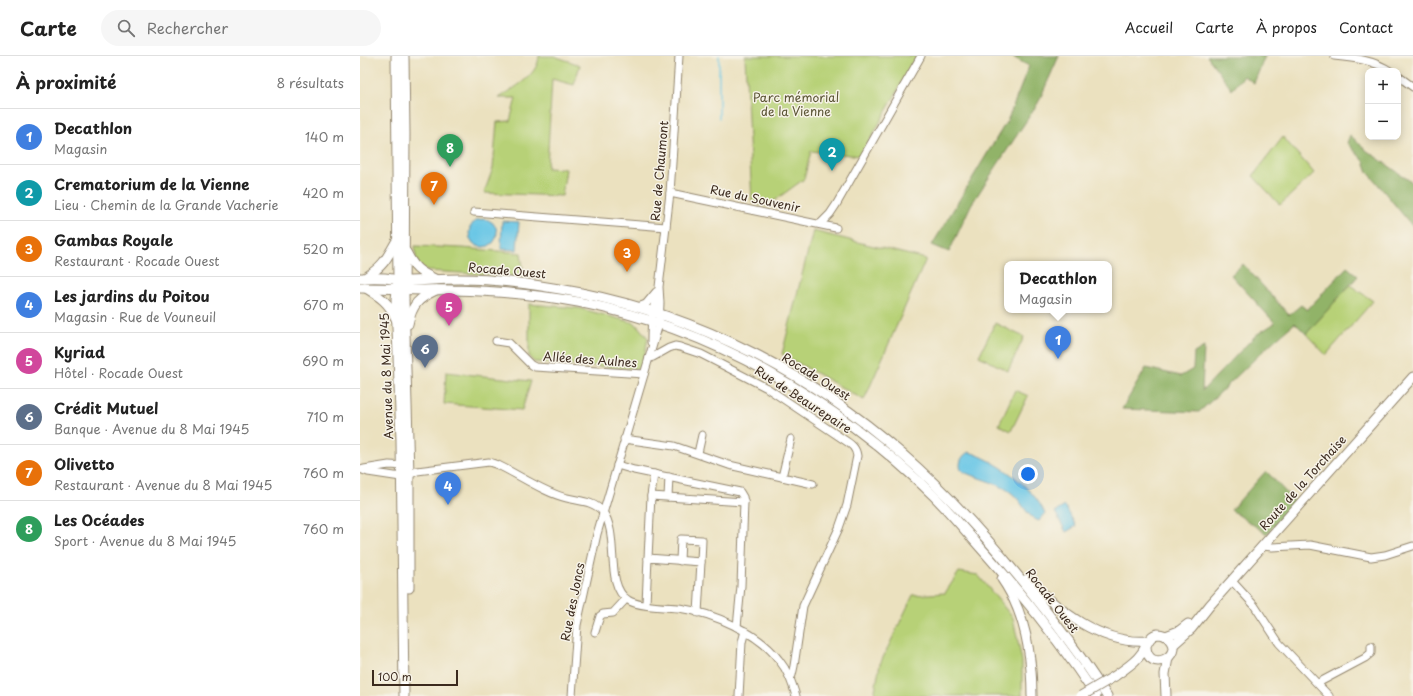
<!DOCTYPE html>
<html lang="fr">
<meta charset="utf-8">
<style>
:root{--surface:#fff;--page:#f6f6f6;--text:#222;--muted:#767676;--line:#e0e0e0;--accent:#0b8043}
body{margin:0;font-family:"Playpen Sans",sans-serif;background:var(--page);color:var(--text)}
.controls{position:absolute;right:12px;top:12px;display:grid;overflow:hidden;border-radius:8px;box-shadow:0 2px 10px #0003}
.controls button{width:36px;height:36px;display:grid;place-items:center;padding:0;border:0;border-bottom:1px solid var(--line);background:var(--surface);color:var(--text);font:20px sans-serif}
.scale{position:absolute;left:12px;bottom:10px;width:86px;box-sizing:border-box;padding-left:4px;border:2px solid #3b2a1e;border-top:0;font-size:11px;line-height:14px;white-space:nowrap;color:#3b2a1e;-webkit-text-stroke:3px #f7f3e8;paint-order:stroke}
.you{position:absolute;left:668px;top:418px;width:14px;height:14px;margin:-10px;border:3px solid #fff;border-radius:50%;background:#1a73e8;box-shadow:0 0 0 6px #1a73e833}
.badge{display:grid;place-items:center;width:26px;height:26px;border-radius:50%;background:var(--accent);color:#fff;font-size:13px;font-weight:700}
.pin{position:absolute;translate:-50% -33px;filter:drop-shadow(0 1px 2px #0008)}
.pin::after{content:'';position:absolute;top:21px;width:14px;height:12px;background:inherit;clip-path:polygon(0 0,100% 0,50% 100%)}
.popup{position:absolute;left:644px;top:205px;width:108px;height:52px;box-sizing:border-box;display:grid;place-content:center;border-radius:8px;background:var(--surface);filter:drop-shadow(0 1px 3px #0005);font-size:13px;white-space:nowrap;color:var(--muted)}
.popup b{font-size:15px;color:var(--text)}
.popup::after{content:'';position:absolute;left:50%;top:100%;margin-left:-8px;border:8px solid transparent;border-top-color:var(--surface)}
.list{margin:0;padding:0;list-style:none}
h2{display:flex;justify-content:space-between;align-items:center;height:52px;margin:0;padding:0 16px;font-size:17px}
h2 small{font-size:13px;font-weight:400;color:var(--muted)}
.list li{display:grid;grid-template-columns:26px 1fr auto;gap:12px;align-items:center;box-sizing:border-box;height:56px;padding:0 16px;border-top:1px solid var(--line)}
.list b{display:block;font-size:15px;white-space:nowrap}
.list p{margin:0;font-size:13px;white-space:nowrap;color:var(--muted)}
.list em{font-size:13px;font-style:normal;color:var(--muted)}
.icon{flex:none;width:22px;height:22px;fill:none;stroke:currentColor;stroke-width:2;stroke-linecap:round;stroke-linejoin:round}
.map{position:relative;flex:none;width:1053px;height:640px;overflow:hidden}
header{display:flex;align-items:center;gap:24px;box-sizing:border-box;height:56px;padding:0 20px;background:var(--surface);border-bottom:1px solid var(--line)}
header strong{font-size:19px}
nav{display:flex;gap:22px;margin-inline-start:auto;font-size:14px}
.search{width:280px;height:36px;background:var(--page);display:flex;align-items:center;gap:10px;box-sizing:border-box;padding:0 14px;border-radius:22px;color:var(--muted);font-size:15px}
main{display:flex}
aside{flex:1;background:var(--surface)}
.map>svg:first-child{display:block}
.green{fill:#b7d177;stroke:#797e4a}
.forest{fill:#91b368;stroke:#666e43}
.water{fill:#67c6e6;stroke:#517882}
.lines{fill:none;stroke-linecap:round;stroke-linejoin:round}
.stream{stroke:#67c6e6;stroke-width:1.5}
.minor-casing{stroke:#93866e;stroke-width:9}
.major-casing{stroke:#93866e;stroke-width:11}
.minor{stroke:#fff;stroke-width:7}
.major{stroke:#fff;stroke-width:9}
.major-bridge-casing{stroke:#93866e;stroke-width:11;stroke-linecap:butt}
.major-bridge{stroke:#fff;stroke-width:9}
.labels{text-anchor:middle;stroke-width:3;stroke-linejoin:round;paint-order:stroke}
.park-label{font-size:12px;fill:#5a5434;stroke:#f7f3e8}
.street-label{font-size:12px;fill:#3b2a1e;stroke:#f7f3e8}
</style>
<header>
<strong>Carte</strong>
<div class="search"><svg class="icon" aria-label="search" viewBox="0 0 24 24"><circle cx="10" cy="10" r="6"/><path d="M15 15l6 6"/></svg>Rechercher</div>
<nav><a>Accueil</a><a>Carte</a><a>À propos</a><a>Contact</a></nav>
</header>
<main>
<aside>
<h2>À proximité<small>8 résultats</small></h2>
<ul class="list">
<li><span class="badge" style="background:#3f7fe0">1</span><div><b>Decathlon</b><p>Magasin</p></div><em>140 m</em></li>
<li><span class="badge" style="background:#0f9aa8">2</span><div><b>Crematorium de la Vienne</b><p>Lieu · Chemin de la Grande Vacherie</p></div><em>420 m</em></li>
<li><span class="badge" style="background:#e8710a">3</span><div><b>Gambas Royale</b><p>Restaurant · Rocade Ouest</p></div><em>520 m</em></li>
<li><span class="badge" style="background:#3f7fe0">4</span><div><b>Les jardins du Poitou</b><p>Magasin · Rue de Vouneuil</p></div><em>670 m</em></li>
<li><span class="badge" style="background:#d1479c">5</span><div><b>Kyriad</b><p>Hôtel · Rocade Ouest</p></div><em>690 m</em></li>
<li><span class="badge" style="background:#5c6f8a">6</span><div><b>Crédit Mutuel</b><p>Banque · Avenue du 8 Mai 1945</p></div><em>710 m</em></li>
<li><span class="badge" style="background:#e8710a">7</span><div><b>Olivetto</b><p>Restaurant · Avenue du 8 Mai 1945</p></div><em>760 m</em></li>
<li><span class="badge" style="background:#2e9e5b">8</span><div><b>Les Océades</b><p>Sport · Avenue du 8 Mai 1945</p></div><em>760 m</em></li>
</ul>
</aside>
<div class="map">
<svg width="1053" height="640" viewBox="0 0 1053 640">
<rect width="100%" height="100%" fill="#f7f3e8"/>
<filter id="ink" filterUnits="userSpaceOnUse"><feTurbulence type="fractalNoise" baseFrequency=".025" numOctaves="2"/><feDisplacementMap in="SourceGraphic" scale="8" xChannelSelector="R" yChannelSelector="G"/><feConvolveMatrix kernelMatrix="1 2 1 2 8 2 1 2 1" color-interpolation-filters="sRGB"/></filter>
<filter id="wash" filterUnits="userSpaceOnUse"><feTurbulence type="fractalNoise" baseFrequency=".012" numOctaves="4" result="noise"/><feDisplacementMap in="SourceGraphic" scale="16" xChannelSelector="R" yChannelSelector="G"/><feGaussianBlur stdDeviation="0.9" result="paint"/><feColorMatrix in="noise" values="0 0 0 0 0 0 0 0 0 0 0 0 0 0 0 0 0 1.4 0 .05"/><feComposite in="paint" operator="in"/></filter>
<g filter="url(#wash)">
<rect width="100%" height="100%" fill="#ebe1bf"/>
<!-- green -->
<g class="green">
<path d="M 179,0 L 194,0 L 220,9 L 214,29 L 192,23 L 187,112 L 206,113 L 202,140 L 124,137 L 133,112 L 137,66 L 150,65 L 156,42 L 139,42 C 153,32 178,20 179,0 Z"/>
<polygon points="385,0 557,0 501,100 451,95 444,123 407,150 392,147"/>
<polygon points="923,81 954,117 920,149 893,120"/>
<polygon points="453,175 566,203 504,344 422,298"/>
<path d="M 55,190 L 102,192 L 161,197 L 164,221 L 69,215 C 55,209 56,203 55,190 Z"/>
<polygon points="990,229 1013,245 966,299 946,278"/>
<polygon points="169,248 218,252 275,267 288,282 283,308 277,313 174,306 169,301"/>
<polygon points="635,267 664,281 648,315 619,300"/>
<polygon points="86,316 171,325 162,354 84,348"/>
<polygon points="655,334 668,340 651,375 639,369"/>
<polygon points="599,516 618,519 653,562 662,605 662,640 514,640 520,608 553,539 585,537"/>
</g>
<!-- forest -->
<g class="forest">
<polygon points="651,0 699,0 678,47 611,149 589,196 572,189 648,63 669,10"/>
<polygon points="847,0 905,0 894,27 884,20 872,34"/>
<polygon points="990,79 1006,94 1053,127 1053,171 1008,116 1004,105 987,87"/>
<path d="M 883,208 L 929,259 L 941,249 L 947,254 L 987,211 L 998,220 L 946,278 L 935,267 C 901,294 872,327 839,356 L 762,353 L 786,312 L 821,320 L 833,313 L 834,297 L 844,291 L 842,335 L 896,279 L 915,267 L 871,219 Z"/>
<polygon points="906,415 935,446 907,478 871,454"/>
</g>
<!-- water -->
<g class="water">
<circle cx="123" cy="177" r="14"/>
<polygon points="142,165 159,166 157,194 141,193"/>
<path d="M 609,396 C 636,404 675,432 685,458 L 679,465 C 668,462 663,448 655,440 C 643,428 622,424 606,417 L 601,414 C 598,407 602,399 609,396 Z"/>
<polygon points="705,450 716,470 706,476 695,456"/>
</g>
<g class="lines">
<!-- stream -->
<polyline class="stream" points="359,0 359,62"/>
</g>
</g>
<g filter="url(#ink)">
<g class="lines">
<defs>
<g id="minor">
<path d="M 974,0 C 994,2 1014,4 1030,15"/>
<polyline points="1038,20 1053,31"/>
<polyline points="310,137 476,172"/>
<polyline points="114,156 306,171"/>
<polyline points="460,168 470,158 476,149 561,0"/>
<polyline points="278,251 286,248 296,236"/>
<polyline points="136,285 149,287 171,309 175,311 284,318"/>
<path d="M 291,286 C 291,268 292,251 298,235"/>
<path d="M 289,302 L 293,301 L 309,292 L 315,290 L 320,291 L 341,298 L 407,332 L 486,385 C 492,389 496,392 497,400 L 487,449 L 479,472 L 443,550 L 434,610 L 432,619 L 430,622"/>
<polyline points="264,383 314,390 369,409 453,428"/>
<polyline points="338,397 342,379"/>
<polyline points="257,409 274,414 380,436 383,441 384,446 291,440 288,502"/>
<path d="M 0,413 L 8,416 L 41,421 L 49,419 L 57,415 L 129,406 L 138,409 C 159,419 185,437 207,442 C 219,445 234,445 243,456 C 260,479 244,529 268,544 C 278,551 306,551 319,552 C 353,557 398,576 419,604 C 428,615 432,627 436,640"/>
<polyline points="4,413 29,409 45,410"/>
<polyline points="422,421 431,383"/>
<polyline points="291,440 294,418"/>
<polyline points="308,441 309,421"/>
<polyline points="903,490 912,491 950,489 1011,501 1025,499 1053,490"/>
<polyline points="320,505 321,483 342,484 341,506"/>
<polyline points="872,525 894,549 919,587 969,640"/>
<polyline points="286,548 288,502 341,506 338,557"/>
<polyline points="377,571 381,530 384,446"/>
<polyline points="235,576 240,560 243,558 253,557 266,543"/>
<polyline points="958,627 1005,602 1011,597 1011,590"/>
<polyline points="212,640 217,569 237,478 299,268 300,247 299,231 310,137 319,0"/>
<polyline points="379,640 382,586 385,575"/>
</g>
<g id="major">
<polyline points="36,0 38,225 36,243 41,384 44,640"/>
<polyline points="44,0 45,78 44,243 49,419 49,532"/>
<path d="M 46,196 C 54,212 59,216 75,223"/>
<path d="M 0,222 C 10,222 22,221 32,223 C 36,223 40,225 45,225 C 63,225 81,223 99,223 C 140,223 181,229 221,237 C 340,261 451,318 542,398 C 585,435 622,476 658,520 C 689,558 720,598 747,640"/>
<path d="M 5,222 C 23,210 26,204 36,186"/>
<path d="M 0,232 C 15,232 30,232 44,233 C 60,235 77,233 93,234 C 135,235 176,238 218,246 C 352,272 476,344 573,439 C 592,458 609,479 627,499 C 666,543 703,590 736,640"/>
<path d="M 6,232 C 19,240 30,247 36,263"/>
<path d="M 48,268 C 52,248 59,242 76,234"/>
<path d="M 642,523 C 665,556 672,600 672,640"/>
<path d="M 667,523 C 698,554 741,589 788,585"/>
<polyline points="806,580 819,575 828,568"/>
<polyline points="813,589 831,573 850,549 1053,321"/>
<path d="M 755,620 C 764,613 775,607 781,598 C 787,591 788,579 798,578 C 802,578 807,580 809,583 C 825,600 788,618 786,591"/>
<polyline points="806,640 805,618 808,602"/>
</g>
</defs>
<!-- minor casing -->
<use href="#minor" class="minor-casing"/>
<!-- major casing -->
<use href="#major" class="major-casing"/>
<!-- minor -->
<use href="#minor" class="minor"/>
<!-- major -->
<use href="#major" class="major"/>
<defs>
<polyline id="major-bridge" points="721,640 755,620"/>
</defs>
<!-- major-bridge casing -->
<use href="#major-bridge" class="major-bridge-casing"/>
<!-- major-bridge -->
<use href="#major-bridge" class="major-bridge"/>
</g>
</g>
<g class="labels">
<!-- park labels -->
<g class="park-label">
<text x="436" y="46">Parc mémorial<tspan x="436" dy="14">de la Vienne</tspan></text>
</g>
<!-- street labels -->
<g class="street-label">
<text transform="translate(300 115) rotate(-85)" y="4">Rue de Chaumont</text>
<text transform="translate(395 143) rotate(12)" y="4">Rue du Souvenir</text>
<text transform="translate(147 215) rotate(5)" y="4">Rocade Ouest</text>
<text transform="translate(230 304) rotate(4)" y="4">Allée des Aulnes</text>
<text transform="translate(27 320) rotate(-92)" y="4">Avenue du 8 Mai 1945</text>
<text transform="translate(456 321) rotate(32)" y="4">Rocade Ouest</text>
<text transform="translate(443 344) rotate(33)" y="4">Rue de Beaurepaire</text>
<text transform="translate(943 427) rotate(-48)" y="4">Route de la Torchaise</text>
<text transform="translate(692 545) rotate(52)" y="4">Rocade Ouest</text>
<text transform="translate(213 546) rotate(-79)" y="4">Rue des Joncs</text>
</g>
</g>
</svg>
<div class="controls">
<button>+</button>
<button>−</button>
</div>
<div class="scale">100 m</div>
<div class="you"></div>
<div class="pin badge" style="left:698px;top:303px;background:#3f7fe0">1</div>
<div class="popup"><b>Decathlon</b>Magasin</div>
<div class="pin badge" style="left:472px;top:115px;background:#0f9aa8">2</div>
<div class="pin badge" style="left:267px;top:216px;background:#e8710a">3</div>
<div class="pin badge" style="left:88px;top:449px;background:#3f7fe0">4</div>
<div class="pin badge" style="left:89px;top:270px;background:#d1479c">5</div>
<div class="pin badge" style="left:65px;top:312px;background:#5c6f8a">6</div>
<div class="pin badge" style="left:74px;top:149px;background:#e8710a">7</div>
<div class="pin badge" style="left:90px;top:111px;background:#2e9e5b">8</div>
</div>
</main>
